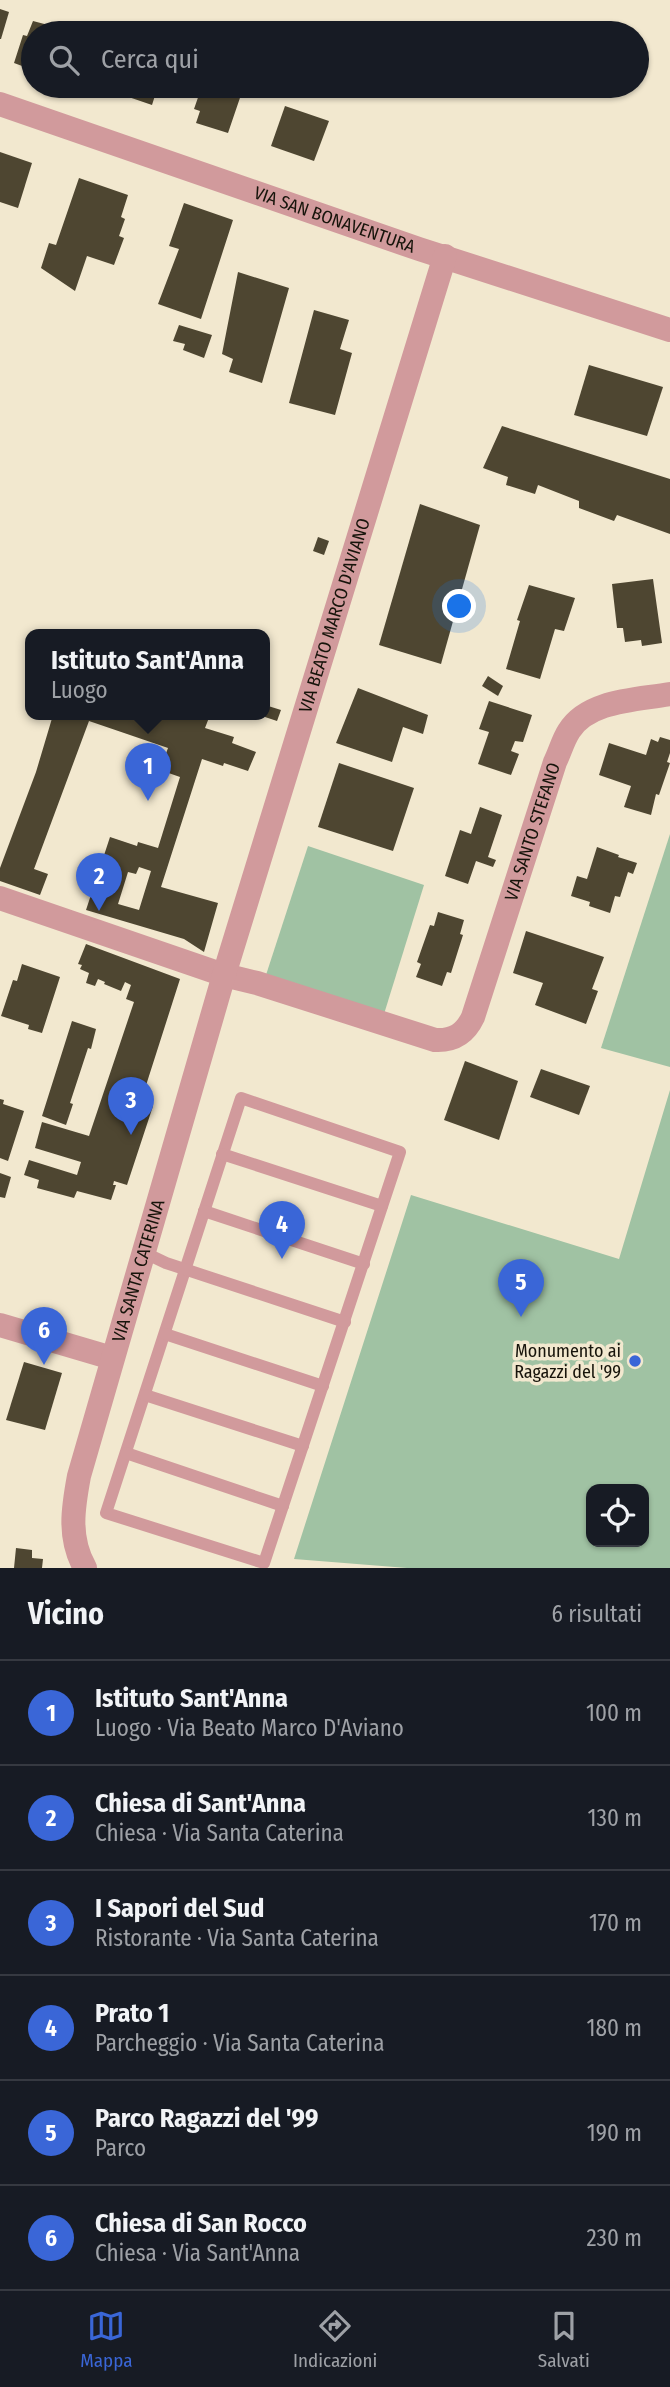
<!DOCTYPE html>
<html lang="it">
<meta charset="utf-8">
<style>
:root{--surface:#171b24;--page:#242831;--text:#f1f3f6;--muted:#9ea1a6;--line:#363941;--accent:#3a66d7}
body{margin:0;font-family:"Fira Sans Condensed",sans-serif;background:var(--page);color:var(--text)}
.controls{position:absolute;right:21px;bottom:21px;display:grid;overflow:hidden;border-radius:14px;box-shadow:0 2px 5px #0004}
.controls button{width:63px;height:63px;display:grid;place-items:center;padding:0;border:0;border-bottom:2px solid var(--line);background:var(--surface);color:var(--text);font:35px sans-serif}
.you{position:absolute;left:460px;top:607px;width:24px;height:24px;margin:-18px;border:5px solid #fff;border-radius:50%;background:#1a73e8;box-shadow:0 0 0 10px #1a73e833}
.badge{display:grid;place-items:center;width:46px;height:46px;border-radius:50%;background:var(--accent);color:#fff;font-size:23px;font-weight:700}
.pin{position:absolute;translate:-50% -58px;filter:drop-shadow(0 2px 4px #0008)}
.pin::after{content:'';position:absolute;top:37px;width:24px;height:21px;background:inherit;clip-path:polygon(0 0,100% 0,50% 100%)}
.popup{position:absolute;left:25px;top:629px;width:245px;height:91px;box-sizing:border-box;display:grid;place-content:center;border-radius:14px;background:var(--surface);filter:drop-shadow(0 2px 5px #0005);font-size:23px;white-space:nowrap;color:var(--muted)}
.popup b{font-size:26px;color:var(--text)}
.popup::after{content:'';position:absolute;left:50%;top:100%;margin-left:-14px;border:14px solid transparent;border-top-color:var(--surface)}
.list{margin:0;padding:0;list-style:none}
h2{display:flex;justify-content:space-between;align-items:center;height:91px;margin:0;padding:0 28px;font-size:30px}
h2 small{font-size:23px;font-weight:400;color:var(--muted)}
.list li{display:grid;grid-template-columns:46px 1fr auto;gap:21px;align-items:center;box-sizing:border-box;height:105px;padding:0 28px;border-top:2px solid var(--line)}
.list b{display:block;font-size:26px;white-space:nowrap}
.list p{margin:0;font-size:23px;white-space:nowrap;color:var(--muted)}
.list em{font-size:23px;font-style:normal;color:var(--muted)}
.icon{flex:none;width:38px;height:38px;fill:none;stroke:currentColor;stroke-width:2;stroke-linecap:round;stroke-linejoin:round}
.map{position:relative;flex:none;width:670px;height:1568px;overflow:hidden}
.search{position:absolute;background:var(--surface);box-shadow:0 2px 5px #0004;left:21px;right:21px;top:21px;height:77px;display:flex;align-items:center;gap:18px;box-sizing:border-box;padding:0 24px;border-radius:38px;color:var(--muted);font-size:26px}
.sheet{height:721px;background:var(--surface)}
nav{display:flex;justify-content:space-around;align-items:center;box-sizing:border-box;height:98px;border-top:2px solid var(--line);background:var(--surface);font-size:19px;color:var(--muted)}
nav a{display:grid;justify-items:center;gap:4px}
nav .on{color:var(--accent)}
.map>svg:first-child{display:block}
.green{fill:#a0c2a3;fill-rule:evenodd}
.building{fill:#4e4631;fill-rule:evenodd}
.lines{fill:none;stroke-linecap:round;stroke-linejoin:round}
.lane{stroke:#d19a9c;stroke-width:12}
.street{stroke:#d19a9c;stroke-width:24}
.poi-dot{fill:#3a66d7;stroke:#f2e8cf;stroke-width:2.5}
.labels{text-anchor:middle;stroke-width:7;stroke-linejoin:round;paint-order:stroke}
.street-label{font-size:18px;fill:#17140b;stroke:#f2e8cf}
.poi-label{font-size:18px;fill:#17140b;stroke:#f2e8cf;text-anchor:end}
</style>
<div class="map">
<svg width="670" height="1568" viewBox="0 0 670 1568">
<rect width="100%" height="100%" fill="#f2e8cf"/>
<!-- green -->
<g class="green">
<polygon points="670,834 670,1067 601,1048"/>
<polygon points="308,846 424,885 384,1014 265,978"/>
<path d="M 670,1090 L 670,1568 L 407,1568 L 294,1559 L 411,1195 L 619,1259 ZM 644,1489 L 644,1542 L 591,1542 L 591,1489 Z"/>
</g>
<!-- building -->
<g class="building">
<polygon points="0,9 9,12 1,39 0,39"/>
<polygon points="33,21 52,26 51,28 64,33 33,33 33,70 14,63 23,35 27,36"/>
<polygon points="109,86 158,86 152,105 114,92 115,88"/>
<polygon points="202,86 244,86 228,133 196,123 200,111 194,109"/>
<polygon points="285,106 329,121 314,161 271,146"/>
<polygon points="0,152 32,163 18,208 0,202"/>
<polygon points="79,178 128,195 121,217 125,219 119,236 124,238 114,265 87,256 75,291 41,268 49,243 56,245"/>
<polygon points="184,203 233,220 201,319 158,304 179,249 169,246"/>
<polygon points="238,272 289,288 262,383 229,372 233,359 222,354"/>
<polygon points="314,310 349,320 340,349 352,353 335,415 289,403"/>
<polygon points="179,325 212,335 204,358 183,350 185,344 173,341"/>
<polygon points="589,365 663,387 647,436 574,415"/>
<polygon points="502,426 670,479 670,534 617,515 614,521 579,508 579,501 538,485 535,494 506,485 508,477 483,468"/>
<polygon points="420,504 480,525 441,664 379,645"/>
<polygon points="318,537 329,541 324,555 313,551"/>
<polygon points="653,579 662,643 642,646 641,640 625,642 623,628 617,628 612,584"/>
<polygon points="529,585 575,598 564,631 555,629 540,679 506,669 520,621 517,620"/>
<polygon points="488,676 503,686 498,696 482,686"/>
<polygon points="358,688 428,715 423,734 403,727 392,762 336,743"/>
<polygon points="489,701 532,715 523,742 515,741 511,751 519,754 511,775 478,764 489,732 479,729"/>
<polygon points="265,705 281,710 277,721 265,717"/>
<path d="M 53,715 L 210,715 L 205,728 L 234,737 L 232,743 L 256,752 L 248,771 L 224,763 L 223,766 L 202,759 L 161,887 L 218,903 L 204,952 L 184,939 L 86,910 L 110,837 L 137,846 L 138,842 L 158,848 L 180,777 L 160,770 L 168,748 L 89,721 L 34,869 L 48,874 L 40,895 L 0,881 L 0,868 L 36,772 ZM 139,867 L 151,871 L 139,910 L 118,904 L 128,872 L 136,874 Z"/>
<polygon points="660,737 670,740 670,753 667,762 670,763 659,795 656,794 651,815 624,807 631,786 599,775 609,743 646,755 651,739 658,742"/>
<polygon points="339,763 414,788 393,851 318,827"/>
<polygon points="480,807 502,815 488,857 496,860 493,867 476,861 468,884 445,876 460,830 471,834"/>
<polygon points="597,847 619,855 618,857 637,863 633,874 628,872 620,897 615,896 610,913 589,906 590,902 571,896 577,876 587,879"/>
<polygon points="438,912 464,920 460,934 463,935 451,973 447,972 442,986 416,977 421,964 417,962 430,925 434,926"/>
<polygon points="526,931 604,957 592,989 598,991 586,1024 535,1005 543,983 513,973"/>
<polygon points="86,944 180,979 141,1101 153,1106 127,1185 114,1181 113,1185 116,1185 111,1200 77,1191 74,1198 37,1188 39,1180 24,1175 29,1160 77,1175 81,1162 35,1148 42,1122 89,1136 134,1002 126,999 131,985 125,982 121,991 104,984 105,982 98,979 95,986 86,983 89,973 80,969 82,965 78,964"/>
<polygon points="22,964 60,977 42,1033 28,1029 29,1025 1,1016 13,980 17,981"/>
<polygon points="72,1021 96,1029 91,1049 88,1048 70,1103 73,1104 66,1125 42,1116"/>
<polygon points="465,1061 518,1081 499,1140 444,1120"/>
<polygon points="541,1069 590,1086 579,1115 530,1097"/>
<polygon points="0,1099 4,1100 3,1104 24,1111 8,1161 0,1158"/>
<polygon points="0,1173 11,1177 5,1198 0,1197"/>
<polygon points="24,1362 62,1373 45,1430 6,1420"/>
<polygon points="16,1548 32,1550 32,1558 43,1559 42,1568 14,1568"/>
</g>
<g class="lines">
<!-- lane -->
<g class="lane">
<polygon points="241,1098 400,1152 264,1563 106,1513"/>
<polyline points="222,1154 382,1206"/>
<polyline points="204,1211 364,1264"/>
<polyline points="143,1252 166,1263 345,1322"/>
<polyline points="165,1334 323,1386"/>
<polyline points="145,1395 303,1446"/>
<polyline points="126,1453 283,1506"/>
</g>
<!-- street -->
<g class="street">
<path id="s1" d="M 0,104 L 419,249 L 670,330"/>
<path id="s2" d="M 0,898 L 224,975 L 257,983 L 435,1040 C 454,1041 465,1034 473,1017 L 555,762 C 560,752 563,740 569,731 C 588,700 637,700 670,694"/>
<polyline points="0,1325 112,1358"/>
<path id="s3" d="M 85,1568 C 68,1538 73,1508 79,1476 L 224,975 L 445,256"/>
</g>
</g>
<!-- markers -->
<circle class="poi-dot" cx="635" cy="1361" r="7"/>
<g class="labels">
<!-- street labels -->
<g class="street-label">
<text dy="6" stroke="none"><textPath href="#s1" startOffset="354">VIA SAN BONAVENTURA</textPath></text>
<text dy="6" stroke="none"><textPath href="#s3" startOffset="992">VIA BEATO MARCO D'AVIANO</textPath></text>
<text dy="6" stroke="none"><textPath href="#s2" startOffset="700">VIA SANTO STEFANO</textPath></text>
<text dy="6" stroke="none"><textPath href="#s3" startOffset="308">VIA SANTA CATERINA</textPath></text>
</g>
<!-- poi labels -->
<g class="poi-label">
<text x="621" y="1357">Monumento ai<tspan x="621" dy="21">Ragazzi del '99</tspan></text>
</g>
</g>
</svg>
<div class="controls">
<button><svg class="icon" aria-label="locate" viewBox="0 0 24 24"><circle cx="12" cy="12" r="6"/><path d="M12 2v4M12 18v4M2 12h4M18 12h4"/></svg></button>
</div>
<div class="you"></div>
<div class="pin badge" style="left:148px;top:801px">1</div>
<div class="popup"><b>Istituto Sant'Anna</b>Luogo</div>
<div class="pin badge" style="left:99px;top:911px">2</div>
<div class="pin badge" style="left:131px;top:1135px">3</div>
<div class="pin badge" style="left:282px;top:1259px">4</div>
<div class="pin badge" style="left:521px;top:1317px">5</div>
<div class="pin badge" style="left:44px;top:1365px">6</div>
<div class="search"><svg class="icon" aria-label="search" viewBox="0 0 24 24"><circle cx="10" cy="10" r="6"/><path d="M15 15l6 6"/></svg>Cerca qui</div>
</div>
<section class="sheet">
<h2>Vicino<small>6 risultati</small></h2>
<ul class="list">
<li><span class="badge">1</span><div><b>Istituto Sant'Anna</b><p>Luogo · Via Beato Marco D'Aviano</p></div><em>100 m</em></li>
<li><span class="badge">2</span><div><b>Chiesa di Sant'Anna</b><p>Chiesa · Via Santa Caterina</p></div><em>130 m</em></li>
<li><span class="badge">3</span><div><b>I Sapori del Sud</b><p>Ristorante · Via Santa Caterina</p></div><em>170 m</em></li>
<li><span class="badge">4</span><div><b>Prato 1</b><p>Parcheggio · Via Santa Caterina</p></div><em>180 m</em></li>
<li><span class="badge">5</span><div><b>Parco Ragazzi del '99</b><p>Parco</p></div><em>190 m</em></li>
<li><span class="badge">6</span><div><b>Chiesa di San Rocco</b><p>Chiesa · Via Sant'Anna</p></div><em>230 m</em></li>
</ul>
</section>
<nav>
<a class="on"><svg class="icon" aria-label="map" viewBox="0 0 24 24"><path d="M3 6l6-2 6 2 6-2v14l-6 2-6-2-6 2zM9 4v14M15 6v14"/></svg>Mappa</a>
<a><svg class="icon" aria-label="directions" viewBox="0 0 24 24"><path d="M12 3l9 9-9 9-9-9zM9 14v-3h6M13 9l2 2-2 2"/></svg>Indicazioni</a>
<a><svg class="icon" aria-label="saved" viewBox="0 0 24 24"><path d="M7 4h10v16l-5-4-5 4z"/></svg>Salvati</a>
</nav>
